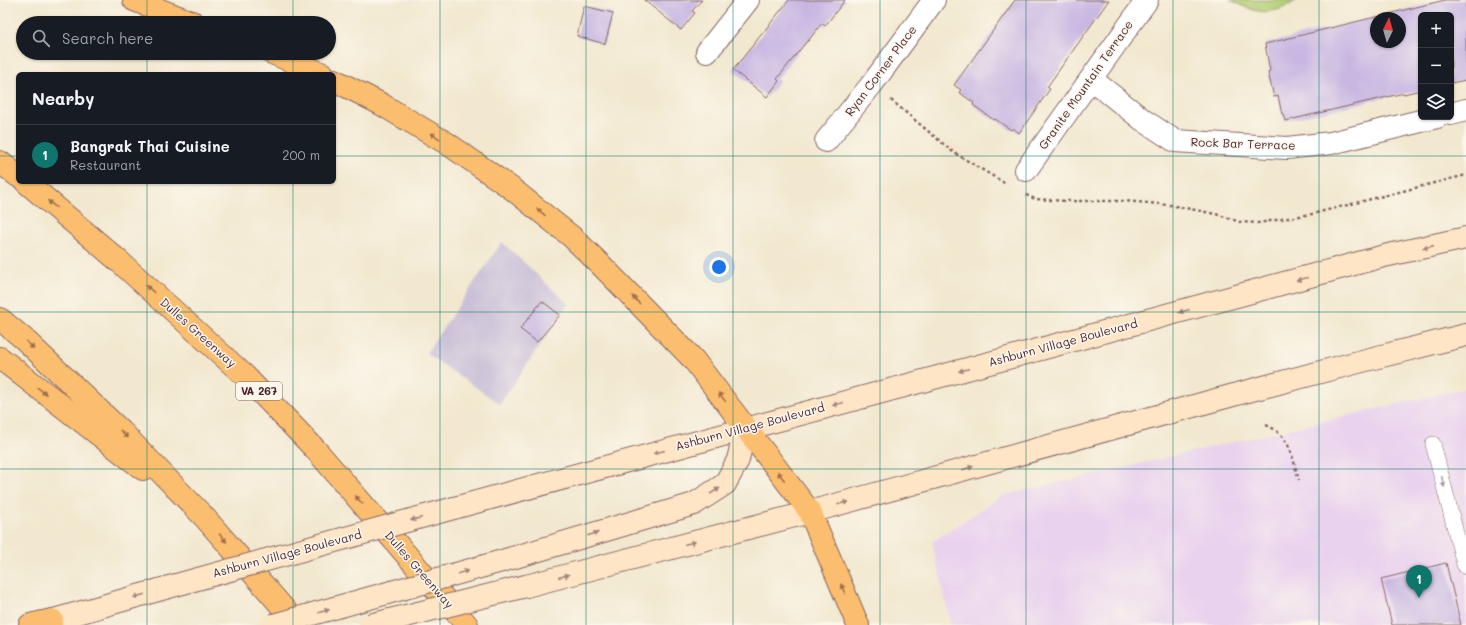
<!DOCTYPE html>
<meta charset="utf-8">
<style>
:root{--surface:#171b24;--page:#242831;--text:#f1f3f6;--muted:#9ea1a6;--line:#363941;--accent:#0f766e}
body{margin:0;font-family:Mali,sans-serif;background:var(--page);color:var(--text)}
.controls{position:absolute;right:12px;top:12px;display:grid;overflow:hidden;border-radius:6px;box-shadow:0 1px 3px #0004}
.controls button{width:36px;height:36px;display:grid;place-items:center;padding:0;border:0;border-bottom:1px solid var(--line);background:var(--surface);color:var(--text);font:20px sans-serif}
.compass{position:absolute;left:1370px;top:12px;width:36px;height:36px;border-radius:50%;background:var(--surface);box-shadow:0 1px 3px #0004;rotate:5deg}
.you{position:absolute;left:719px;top:267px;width:14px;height:14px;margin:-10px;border:3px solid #fff;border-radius:50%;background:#1a73e8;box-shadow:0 0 0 6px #1a73e833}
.badge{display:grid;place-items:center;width:26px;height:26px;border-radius:50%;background:var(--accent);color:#fff;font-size:13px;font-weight:700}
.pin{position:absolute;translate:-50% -33px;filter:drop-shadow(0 1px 2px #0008)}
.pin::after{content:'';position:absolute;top:21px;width:14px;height:12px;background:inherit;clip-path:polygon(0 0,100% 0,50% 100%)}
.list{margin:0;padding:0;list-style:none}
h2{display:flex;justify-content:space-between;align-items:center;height:52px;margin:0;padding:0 16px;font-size:17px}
h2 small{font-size:13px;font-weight:400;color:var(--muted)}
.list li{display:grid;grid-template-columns:26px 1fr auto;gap:12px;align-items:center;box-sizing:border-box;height:60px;padding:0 16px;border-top:1px solid var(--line)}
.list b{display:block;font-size:15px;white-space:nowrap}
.list p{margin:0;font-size:13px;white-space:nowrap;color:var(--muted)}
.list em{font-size:13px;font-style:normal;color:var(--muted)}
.icon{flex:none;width:22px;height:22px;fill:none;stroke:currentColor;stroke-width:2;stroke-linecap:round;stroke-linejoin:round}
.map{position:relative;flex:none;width:1466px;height:625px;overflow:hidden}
.search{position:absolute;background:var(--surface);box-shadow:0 1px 3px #0004;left:16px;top:16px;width:320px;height:44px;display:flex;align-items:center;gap:10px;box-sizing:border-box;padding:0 14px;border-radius:22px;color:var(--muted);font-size:15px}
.panel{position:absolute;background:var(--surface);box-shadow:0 1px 3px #0004;left:16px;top:72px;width:320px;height:112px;border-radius:6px}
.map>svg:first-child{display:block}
.built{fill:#e9d2ee}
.industrial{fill:#c9bfd7}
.green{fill:#b4cf74;stroke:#7f7750}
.building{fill:#c9b7e2;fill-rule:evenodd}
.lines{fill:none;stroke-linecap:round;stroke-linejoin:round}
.service-casing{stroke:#856564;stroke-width:16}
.minor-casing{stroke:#856564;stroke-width:24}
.secondary-casing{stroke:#856564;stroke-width:24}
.motorway-casing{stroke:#856564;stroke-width:24}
.path{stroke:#856564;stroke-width:2.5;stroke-dasharray:3 3;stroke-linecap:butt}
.service{stroke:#fff;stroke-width:15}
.minor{stroke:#fff;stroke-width:22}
.secondary{stroke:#fde5c5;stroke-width:22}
.motorway{stroke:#fbbe6e;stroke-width:22}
.secondary-bridge-casing{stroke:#856564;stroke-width:24;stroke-linecap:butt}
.secondary-bridge{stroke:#fde5c5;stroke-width:22}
.oneway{fill:#a26e4c}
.oneway2{fill:#a48278}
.oneway3{fill:#ae9aa0}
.grid{fill:none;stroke:#0f766e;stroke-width:1;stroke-opacity:0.55}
.labels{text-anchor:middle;stroke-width:3;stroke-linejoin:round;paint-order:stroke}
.shield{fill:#fbf7ec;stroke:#7f6065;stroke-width:1}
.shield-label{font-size:11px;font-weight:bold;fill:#4a1f2b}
.street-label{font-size:12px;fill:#4a1f2b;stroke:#fbf7ec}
</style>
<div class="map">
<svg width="1466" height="625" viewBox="0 0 1466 625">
<rect width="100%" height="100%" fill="#fbf7ec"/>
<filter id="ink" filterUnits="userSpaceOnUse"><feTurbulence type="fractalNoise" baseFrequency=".025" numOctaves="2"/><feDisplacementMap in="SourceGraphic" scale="8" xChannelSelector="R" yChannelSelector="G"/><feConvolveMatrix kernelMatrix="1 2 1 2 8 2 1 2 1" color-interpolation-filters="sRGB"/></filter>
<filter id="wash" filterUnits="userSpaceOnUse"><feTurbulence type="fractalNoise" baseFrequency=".012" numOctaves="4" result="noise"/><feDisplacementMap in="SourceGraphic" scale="16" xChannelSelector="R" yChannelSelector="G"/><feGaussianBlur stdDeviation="0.9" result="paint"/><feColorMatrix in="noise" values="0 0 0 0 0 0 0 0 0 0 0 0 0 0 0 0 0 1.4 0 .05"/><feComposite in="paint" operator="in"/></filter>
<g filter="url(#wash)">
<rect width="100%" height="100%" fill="#f2e8cf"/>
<!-- built -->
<polygon class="built" points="1466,388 1466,625 951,625 932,542 1002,496"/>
<!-- industrial -->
<polygon class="industrial" points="502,242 568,304 500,404 426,353"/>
<!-- green -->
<path class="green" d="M 1230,0 L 1296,0 C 1285,10 1265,15 1251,9 C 1243,7 1237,3 1230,0 Z"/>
<g id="blocks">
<!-- building -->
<g class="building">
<polygon points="644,0 702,0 692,11 695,13 681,30"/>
<polygon points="789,0 845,0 825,26 822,23 808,41 807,41 777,79 779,81 767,97 733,70"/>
<polygon points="1015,0 1109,0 1047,87 1050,89 1019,133 1013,128 1011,130 995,119 994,120 973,105 974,103 959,92 961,90 954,85"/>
<path d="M 1445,0 L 1466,0 L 1466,80 L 1451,83 L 1451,15 L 1421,15 L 1421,90 L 1404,94 L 1404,93 L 1285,121 L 1283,114 L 1282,114 L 1278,96 L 1274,97 L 1268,72 L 1270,71 L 1265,44 ZM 1376,18 L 1400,18 L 1400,42 L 1376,42 Z"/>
<polygon points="584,6 613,13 605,44 577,36"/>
<polygon points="542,301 560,315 537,342 520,329"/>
<polygon points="1446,563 1461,625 1392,625 1381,579"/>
</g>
</g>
</g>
<g filter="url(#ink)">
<use href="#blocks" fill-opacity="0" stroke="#856564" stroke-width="1"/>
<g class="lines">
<defs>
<polyline id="service" points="1433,444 1464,564 1466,567"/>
<g id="minor">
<polyline points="707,52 748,0"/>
<polyline points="1091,79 1143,120 1175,141 1287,148 1331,143 1437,117"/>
<polyline points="1451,114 1466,110"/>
<polyline points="826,141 872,84 934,0"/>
<polyline points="1026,170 1147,0"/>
</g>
<g id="secondary">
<polyline points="454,508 1384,256 1466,238"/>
<polyline points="502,561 694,504 725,484 738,460 745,428"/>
<polyline points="526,586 810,512 1237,394 1366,360 1466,335"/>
<polyline points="36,625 176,585"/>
</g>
<g id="motorway">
<polyline points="134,0 194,23"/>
<polyline points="272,53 323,74"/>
<polyline points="334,80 381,104 448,144 511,188 572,237 601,265 693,359 810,512 858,625"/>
<polyline points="0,162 18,176"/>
<polyline points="26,182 120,262 244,375 316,450 467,625"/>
<polyline points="0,319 24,339 121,431 206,519 298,625"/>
<polyline points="0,358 143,469"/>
<polyline points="30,625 52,620"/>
</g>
</defs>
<!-- service casing -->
<use href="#service" class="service-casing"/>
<!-- minor casing -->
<use href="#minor" class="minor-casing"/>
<!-- secondary casing -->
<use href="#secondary" class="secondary-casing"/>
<!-- motorway casing -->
<use href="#motorway" class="motorway-casing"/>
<!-- path -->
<g class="path">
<polyline points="891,100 953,152 1006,184"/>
<polyline points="1026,195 1035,199 1067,201 1125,201 1170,205 1216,214 1240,222 1258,223 1312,214 1466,175"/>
<path d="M 1266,425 C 1291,435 1292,458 1299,480"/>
</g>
<!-- service -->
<use href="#service" class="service"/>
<!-- minor -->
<use href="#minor" class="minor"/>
<!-- secondary -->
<use href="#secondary" class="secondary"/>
<!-- motorway -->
<use href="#motorway" class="motorway"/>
<defs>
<g id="secondary-bridge">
<polyline points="176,585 454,508"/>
<polyline points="273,625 502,561"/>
<polyline points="370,625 526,586"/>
</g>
</defs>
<!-- secondary-bridge casing -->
<use href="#secondary-bridge" class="secondary-bridge-casing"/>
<!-- secondary-bridge -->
<use href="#secondary-bridge" class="secondary-bridge"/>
</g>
<!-- one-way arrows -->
<defs><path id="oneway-solid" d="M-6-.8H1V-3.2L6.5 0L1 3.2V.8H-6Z"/></defs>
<g class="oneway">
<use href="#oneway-solid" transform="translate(435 136) rotate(-149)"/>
<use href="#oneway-solid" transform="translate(52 204) rotate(-140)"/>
<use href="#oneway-solid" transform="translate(541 212) rotate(-141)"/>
<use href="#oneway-solid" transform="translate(150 289) rotate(-138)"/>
<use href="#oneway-solid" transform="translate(636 300) rotate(-134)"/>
<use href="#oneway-solid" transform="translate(30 345) rotate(43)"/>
<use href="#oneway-solid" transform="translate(42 391) rotate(38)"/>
<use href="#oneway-solid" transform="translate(722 397) rotate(-128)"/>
<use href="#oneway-solid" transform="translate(124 434) rotate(45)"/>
<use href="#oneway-solid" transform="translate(781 476) rotate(-127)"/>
<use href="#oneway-solid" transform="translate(359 500) rotate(-131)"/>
<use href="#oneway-solid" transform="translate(223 538) rotate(49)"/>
<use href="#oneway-solid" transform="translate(843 589) rotate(-114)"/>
</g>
<g class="oneway2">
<use href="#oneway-solid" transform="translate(1428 247) rotate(167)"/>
<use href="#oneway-solid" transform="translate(1302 279) rotate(165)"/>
<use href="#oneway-solid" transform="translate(1184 311) rotate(165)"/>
<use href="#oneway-solid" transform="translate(964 370) rotate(165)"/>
<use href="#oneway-solid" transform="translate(838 404) rotate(165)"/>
<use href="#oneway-solid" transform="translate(659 452) rotate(165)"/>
<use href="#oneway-solid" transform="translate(968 468) rotate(-16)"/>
<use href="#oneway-solid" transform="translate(715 491) rotate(-32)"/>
<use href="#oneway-solid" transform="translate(843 503) rotate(-16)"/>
<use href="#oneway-solid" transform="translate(416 519) rotate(165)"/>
<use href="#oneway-solid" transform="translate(593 534) rotate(-17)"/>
<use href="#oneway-solid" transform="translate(690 543) rotate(-14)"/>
<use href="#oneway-solid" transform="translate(463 572) rotate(-16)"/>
<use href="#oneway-solid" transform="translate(564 576) rotate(-14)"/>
<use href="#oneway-solid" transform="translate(139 596) rotate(164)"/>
<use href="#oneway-solid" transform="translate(324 611) rotate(-16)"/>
</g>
<use class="oneway3" href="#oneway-solid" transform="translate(1443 482) rotate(76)"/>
</g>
<!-- grid -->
<path class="grid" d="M 147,0 L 147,23M 293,0 L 293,23M 440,0 L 440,625M 586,0 L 586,625M 733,0 L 733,625M 880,0 L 880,625M 1026,0 L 1026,625M 1173,0 L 1173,625M 1319,0 L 1319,625M 147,53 L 147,74M 293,53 L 293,74M 0,156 L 18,156M 334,156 L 1466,156M 147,182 L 147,625M 293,182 L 293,625M 0,312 L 1466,312M 0,469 L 1466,469"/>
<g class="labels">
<!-- shield labels -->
<rect class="shield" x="236" y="382" width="46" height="18" rx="3"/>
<g class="shield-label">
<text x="259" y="395">VA 267</text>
</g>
<!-- street labels -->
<g class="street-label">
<text transform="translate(881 71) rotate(-53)" y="4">Ryan Corner Place</text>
<text transform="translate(1086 85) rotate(-55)" y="4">Granite Mountain Terrace</text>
<text transform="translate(1243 144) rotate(2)" y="4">Rock Bar Terrace</text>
<text transform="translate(198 333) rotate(42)" y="4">Dulles Greenway</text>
<text transform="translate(1063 343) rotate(-15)" y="4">Ashburn Village Boulevard</text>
<text transform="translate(750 427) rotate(-15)" y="4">Ashburn Village Boulevard</text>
<text transform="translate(287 554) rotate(-15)" y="4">Ashburn Village Boulevard</text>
<text transform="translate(419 570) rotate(49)" y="4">Dulles Greenway</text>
</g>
</g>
</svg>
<div class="controls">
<button>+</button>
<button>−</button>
<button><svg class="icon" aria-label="layers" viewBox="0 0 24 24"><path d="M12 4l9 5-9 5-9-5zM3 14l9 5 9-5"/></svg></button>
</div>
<svg class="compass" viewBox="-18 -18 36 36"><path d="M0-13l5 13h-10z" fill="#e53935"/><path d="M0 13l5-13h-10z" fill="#9ea1a6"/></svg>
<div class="you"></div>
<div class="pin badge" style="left:1419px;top:598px">1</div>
<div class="search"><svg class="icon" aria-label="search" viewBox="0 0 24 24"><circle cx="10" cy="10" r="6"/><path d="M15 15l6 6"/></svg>Search here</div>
<section class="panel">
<h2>Nearby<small></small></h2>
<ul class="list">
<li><span class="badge">1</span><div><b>Bangrak Thai Cuisine</b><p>Restaurant</p></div><em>200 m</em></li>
</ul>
</section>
</div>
